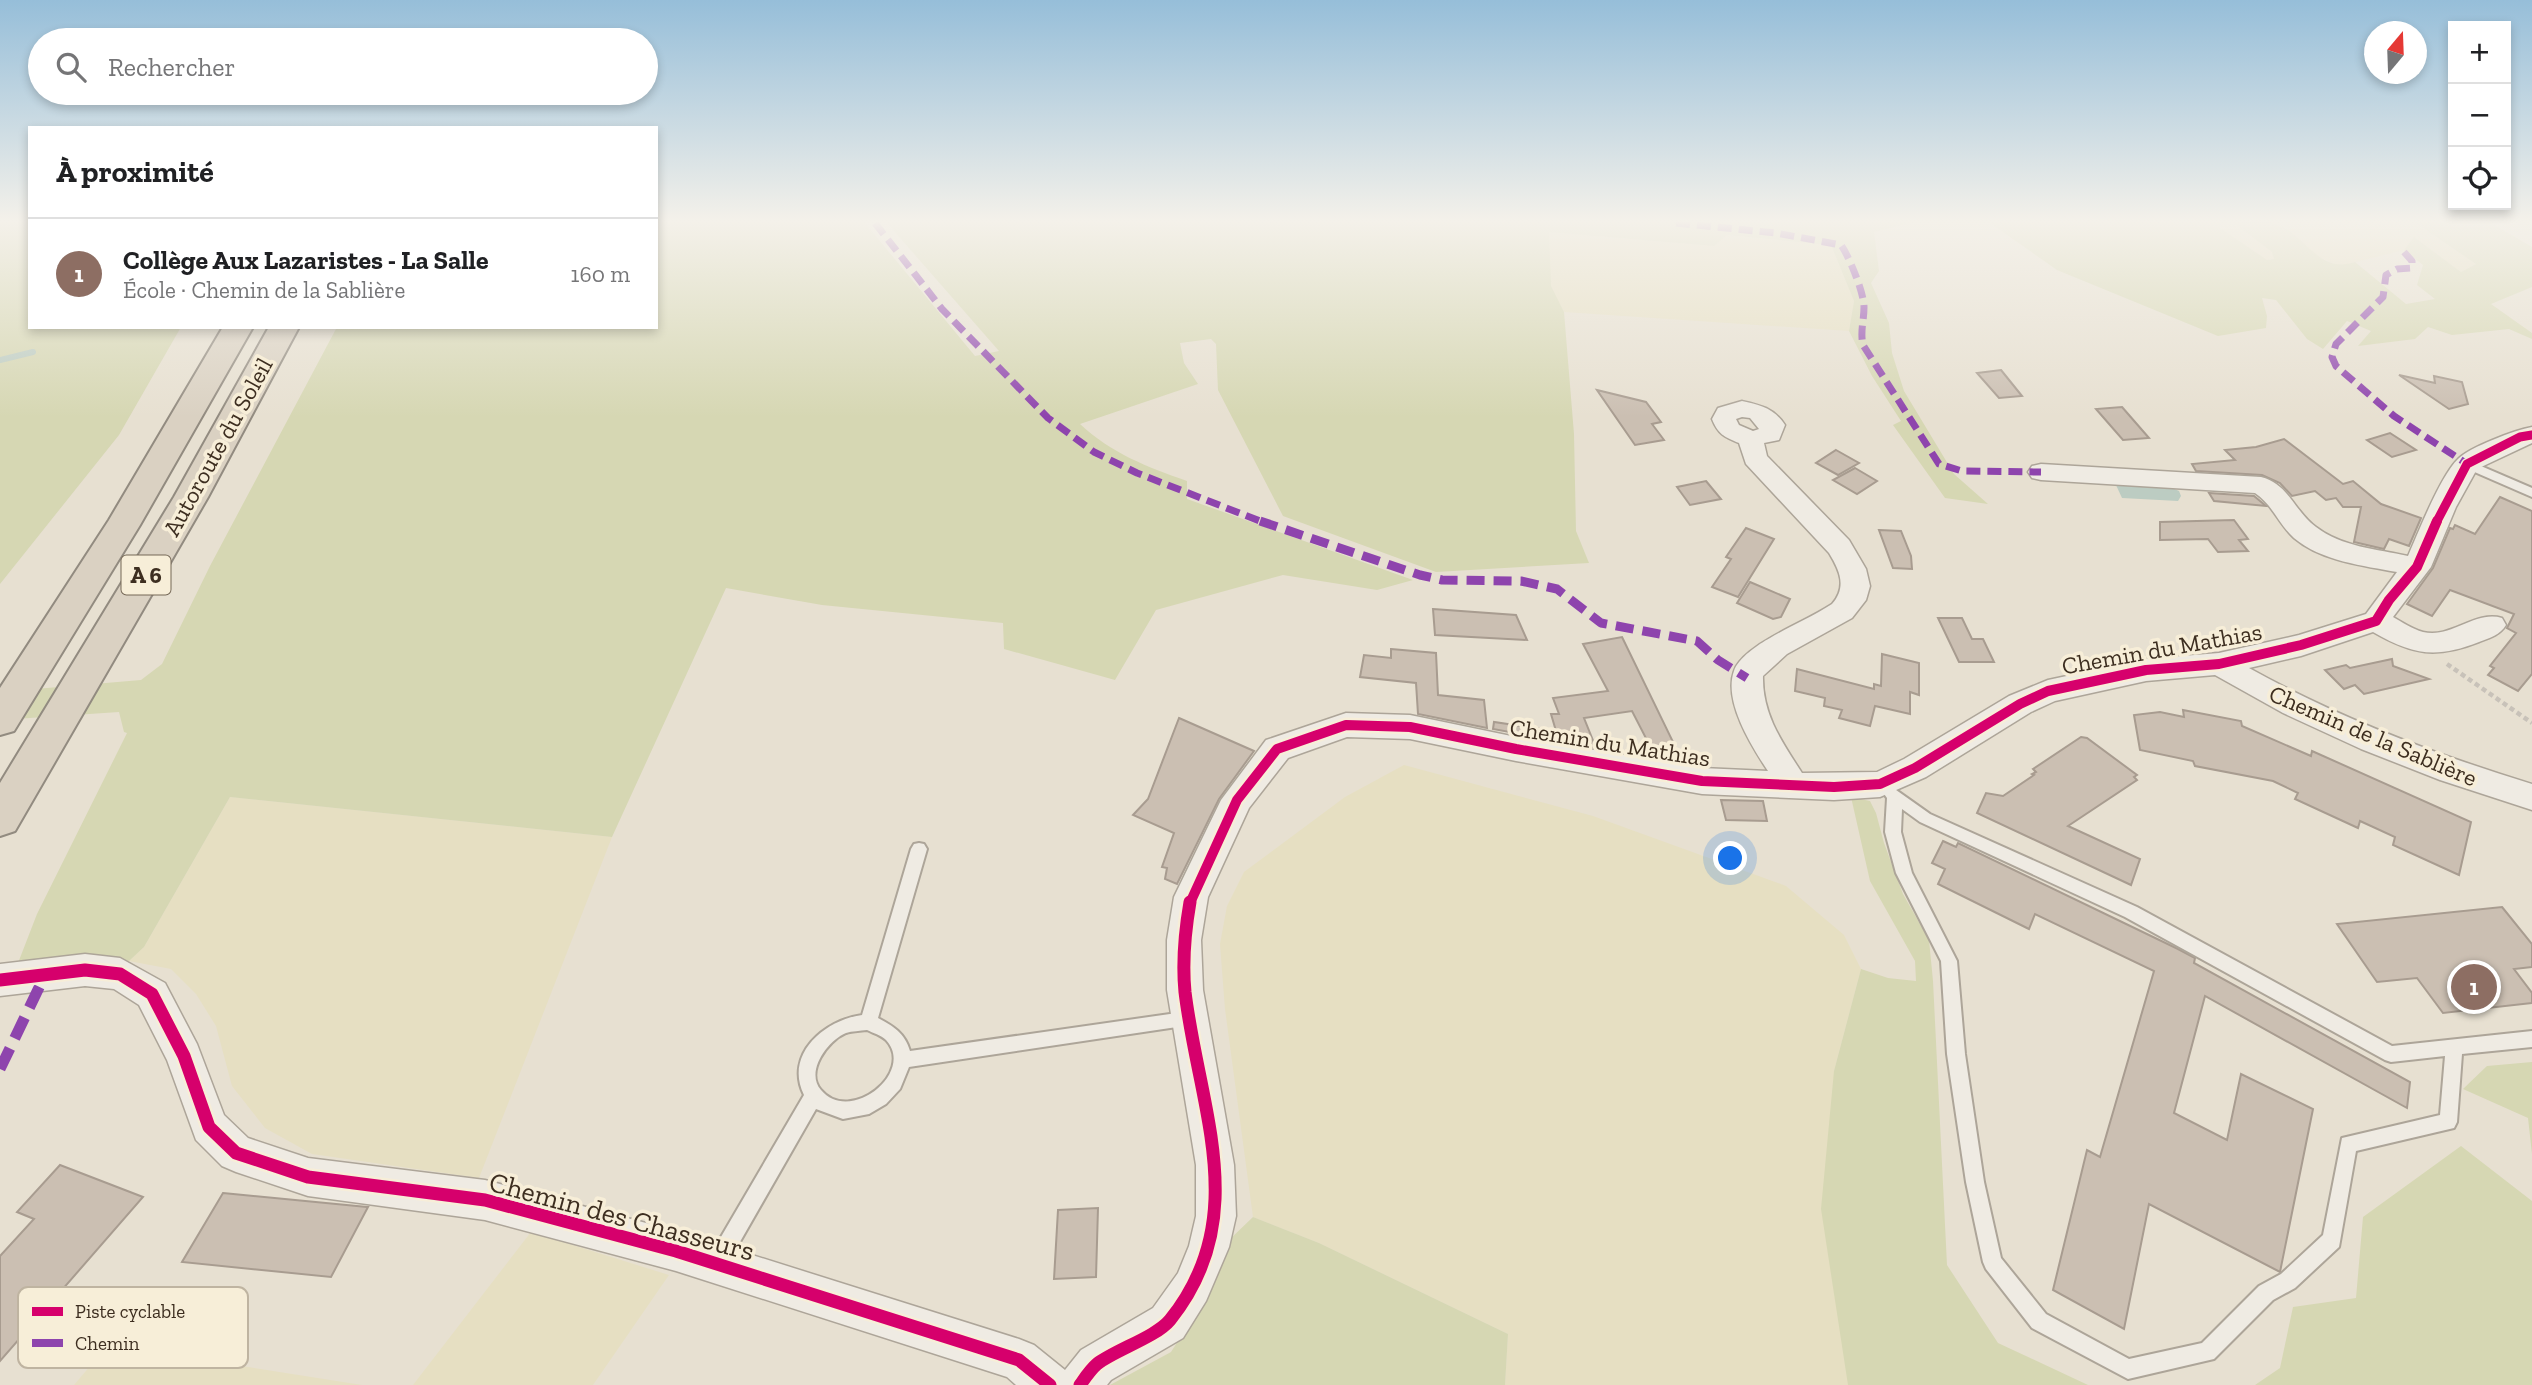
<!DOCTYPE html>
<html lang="fr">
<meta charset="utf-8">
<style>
:root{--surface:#fff;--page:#f2f2f2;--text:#202124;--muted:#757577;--line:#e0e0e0;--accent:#786c5e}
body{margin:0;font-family:"Zilla Slab",serif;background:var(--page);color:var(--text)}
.controls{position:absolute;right:21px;top:21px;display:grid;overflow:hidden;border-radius:0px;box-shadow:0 4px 10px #0003}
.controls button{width:63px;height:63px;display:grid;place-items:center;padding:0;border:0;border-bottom:2px solid var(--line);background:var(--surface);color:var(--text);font:35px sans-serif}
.compass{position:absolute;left:2364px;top:21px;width:63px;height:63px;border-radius:50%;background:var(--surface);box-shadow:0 4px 10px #0003;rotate:19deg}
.you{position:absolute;left:1731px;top:859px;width:24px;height:24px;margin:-18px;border:5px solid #fff;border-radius:50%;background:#1a73e8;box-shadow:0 0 0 10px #1a73e833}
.badge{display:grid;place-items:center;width:46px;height:46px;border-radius:50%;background:var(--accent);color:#fff;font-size:23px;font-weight:700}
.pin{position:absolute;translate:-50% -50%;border:4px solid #fff;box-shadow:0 2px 7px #0006}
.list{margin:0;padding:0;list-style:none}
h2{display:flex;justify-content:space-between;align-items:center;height:91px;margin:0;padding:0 28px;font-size:30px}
h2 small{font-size:23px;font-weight:400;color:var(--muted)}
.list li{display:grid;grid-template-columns:46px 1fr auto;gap:21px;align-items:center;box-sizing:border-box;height:112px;padding:0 28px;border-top:2px solid var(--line)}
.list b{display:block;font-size:26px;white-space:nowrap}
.list p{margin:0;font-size:23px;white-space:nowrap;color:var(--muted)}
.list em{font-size:23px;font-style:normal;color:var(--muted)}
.icon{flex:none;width:38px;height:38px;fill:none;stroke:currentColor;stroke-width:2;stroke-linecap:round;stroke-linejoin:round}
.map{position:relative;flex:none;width:2532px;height:1385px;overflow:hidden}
.search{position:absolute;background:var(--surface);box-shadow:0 4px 10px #0003;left:28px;top:28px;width:630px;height:77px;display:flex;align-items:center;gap:18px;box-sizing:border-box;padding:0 24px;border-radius:38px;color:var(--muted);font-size:26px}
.panel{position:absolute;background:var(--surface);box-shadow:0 4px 10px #0003;left:28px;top:126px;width:630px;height:203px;border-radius:0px}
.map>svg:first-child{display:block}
.farmland{fill:#e6dfc2}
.green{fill:#d6d7b3}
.water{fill:#bcccc2}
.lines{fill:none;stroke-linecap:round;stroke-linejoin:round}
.stream{stroke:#bcccc2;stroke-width:6}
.building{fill:#cbbfb2;stroke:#a89c90;stroke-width:2}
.service-casing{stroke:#ada599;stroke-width:4}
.minor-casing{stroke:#ada599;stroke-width:3}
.motorway-casing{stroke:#928b80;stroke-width:4}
.path{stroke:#c8c2b9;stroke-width:4.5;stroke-dasharray:5 3.5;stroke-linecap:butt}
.service{fill:#efebe3;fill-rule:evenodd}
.minor{fill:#efebe3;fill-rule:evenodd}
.motorway{fill:#dad1c2;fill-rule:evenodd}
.quiet-far2{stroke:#8e44ad;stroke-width:7;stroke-dasharray:14 7;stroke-linecap:butt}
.quiet-far1{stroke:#8e44ad;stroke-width:9;stroke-dasharray:18 9;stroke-linecap:butt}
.quiet{stroke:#8e44ad;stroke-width:11;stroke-dasharray:23 11;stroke-linecap:butt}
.cycleway-far2-casing{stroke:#f7eed8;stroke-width:12}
.cycleway-far1-casing{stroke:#f7eed8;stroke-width:15}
.cycleway-casing{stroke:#f7eed8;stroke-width:18}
.cycleway-far2{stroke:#d6006c;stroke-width:9}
.cycleway-far1{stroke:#d6006c;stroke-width:10}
.cycleway{stroke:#d6006c;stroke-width:13}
.labels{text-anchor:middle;stroke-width:7;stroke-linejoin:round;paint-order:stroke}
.shield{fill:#f7eed8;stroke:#756857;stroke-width:2}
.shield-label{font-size:23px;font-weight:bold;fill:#3d2e20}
.street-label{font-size:24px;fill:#3d2e20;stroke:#f7eed8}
.near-street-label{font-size:28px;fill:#3d2e20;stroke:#f7eed8}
.key{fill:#f7eed8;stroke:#bfb4a1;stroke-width:2}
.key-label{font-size:19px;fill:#3d2e20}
</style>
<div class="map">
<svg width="2532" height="1385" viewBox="0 0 2532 1385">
<rect width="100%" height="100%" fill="#e7e0d1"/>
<!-- farmland -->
<g class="farmland">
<polygon points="2220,223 2234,223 2272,252 2274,259 2267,260 2258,255 2220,228"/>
<polygon points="2276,223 2416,223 2476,264 2461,272 2414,237 2404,250 2340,266 2314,255 2291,232"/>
<polygon points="1548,232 1714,246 1726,235 1831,245 1854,301 1849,331 1564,312 1550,286"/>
<polygon points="1404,765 1593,816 1786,886 1844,935 1861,969 1834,1071 1848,1385 1505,1385 1508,1334 1319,1243 1253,1217 1225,1009 1220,944 1227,906 1244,872 1345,797"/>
<polygon points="230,797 612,837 479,1178 312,1154 265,1128 232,1086 216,1026 196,994 171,969 129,961 144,947"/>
<polygon points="531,1232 669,1275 593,1385 413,1385"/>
<polygon points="108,1345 362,1385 74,1385"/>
</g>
<!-- green -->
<g class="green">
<polygon points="0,223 30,223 30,327 181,327 119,435 0,584"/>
<path d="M 656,223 L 865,223 L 975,356 L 999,351 L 887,223 L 1910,223 L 1874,232 L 1879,271 L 1871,283 L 1889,323 L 1892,353 L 1904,391 L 1954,474 L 1988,504 L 1945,498 L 1893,425 L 1901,421 L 1872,376 L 1849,331 L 1854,301 L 1831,245 L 1727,235 L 1714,246 L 1549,232 L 1551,286 L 1564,312 L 1574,434 L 1576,531 L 1589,563 L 1436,572 L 1283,516 L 1218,390 L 1216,344 L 1211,339 L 1180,343 L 1184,363 L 1198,384 L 1080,424 C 1111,453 1147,467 1187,481 L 1187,499 L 1413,580 L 1377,590 L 1283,575 L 1156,610 L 1115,680 L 1004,649 L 1003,623 L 822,605 L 726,588 L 612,837 L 230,797 L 144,947 L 129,961 L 79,958 L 18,963 L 37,914 L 127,733 L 124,732 L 119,712 L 0,720 L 0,692 L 141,680 L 162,664 L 210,566 L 337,327 L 656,327 Z"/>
<path d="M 1990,223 L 2220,223 L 2220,228 L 2267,260 L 2274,259 L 2272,252 L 2234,223 C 2247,223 2268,219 2279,225 C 2307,238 2320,274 2355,262 L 2406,304 L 2435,299 L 2417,285 L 2423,265 L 2404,250 L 2414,237 L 2461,272 L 2476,264 L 2416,223 L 2491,223 L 2532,247 L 2532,287 L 2491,304 L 2532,333 L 2532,339 L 2509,329 L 2452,335 L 2428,327 L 2415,339 L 2358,346 L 2371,331 L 2347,321 L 2323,349 L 2307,339 L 2276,300 L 2262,298 L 2267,316 L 2266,328 L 2218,336 L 2057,270 Z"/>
<polygon points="1851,797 1870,801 1876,813 1884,843 1903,894 1929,940 1933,981 1947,1265 1998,1343 2088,1385 1848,1385 1821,1209 1834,1071 1861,969 1888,978 1916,981 1915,961 1870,881"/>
<polygon points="2532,1062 2532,1154 2528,1118 2463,1089 2487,1066"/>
<polygon points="2461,1146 2532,1201 2532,1385 2255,1385 2280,1368 2293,1307 2356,1298 2363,1217"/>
<polygon points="1253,1217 1319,1243 1508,1334 1505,1385 1110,1385 1171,1352 1194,1316 1227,1242"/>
</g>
<!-- water -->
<polygon class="water" points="2116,485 2170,487 2179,491 2181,496 2178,501 2122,498"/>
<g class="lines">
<!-- stream -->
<polyline class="stream" points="0,360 33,352"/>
</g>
<!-- building -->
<g class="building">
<polygon points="2001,370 2022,396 1999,398 1977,373"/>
<polygon points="2399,375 2435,383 2434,376 2462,382 2468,404 2449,409"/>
<polygon points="1597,390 1646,402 1661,422 1652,424 1664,440 1635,445"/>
<polygon points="2122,407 2149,438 2123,440 2096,409"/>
<polygon points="2390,433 2416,450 2392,457 2367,440"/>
<polygon points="2284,439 2343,484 2353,481 2381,504 2421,518 2409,546 2389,539 2384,549 2354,542 2361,507 2343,507 2336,498 2326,500 2315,491 2292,496 2280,483 2262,475 2196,471 2192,464 2235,460 2225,450 2256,447"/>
<polygon points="1836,450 1859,463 1838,475 1816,463"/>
<polygon points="1855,468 1877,481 1857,494 1833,480"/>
<polygon points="1706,481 1721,499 1690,505 1677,487"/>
<polygon points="2209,493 2254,496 2266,506 2214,501"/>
<polygon points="2500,497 2532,511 2532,674 2518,691 2488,675 2494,668 2490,666 2516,633 2507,628 2514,614 2450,590 2432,616 2407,604 2433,568 2450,528 2453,529 2455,525 2475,534"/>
<polygon points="2234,520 2248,539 2239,540 2248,551 2218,552 2208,539 2160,540 2160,522"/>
<polygon points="1746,528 1774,539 1738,597 1712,587 1731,559 1726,557"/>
<polygon points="1879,530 1901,531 1911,556 1912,569 1893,568"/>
<polygon points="1750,582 1790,599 1781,617 1773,619 1737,603"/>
<polygon points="1433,609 1516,615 1527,640 1435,635"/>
<polygon points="1938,618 1962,618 1972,639 1983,639 1994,662 1959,662"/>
<polygon points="1622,637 1675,746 1651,748 1632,711 1584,718 1596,748 1493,729 1494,722 1556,731 1551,714 1559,714 1553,698 1608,691 1583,644"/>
<polygon points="1391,649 1436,653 1438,695 1484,700 1487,728 1418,714 1416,683 1360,677 1364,655 1391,658"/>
<polygon points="1882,654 1919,663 1919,695 1910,692 1910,714 1875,706 1870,726 1839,718 1842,710 1824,706 1825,698 1795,691 1797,669 1874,689 1874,684 1881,686"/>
<polygon points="2392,659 2393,666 2429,679 2364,694 2355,685 2344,689 2325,670 2346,665 2350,668"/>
<polygon points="2183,710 2241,721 2242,726 2311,756 2312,751 2471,822 2459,875 2393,845 2395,837 2360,821 2358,828 2295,799 2298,793 2273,781 2195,766 2193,761 2140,750 2134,715 2160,712 2184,717"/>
<polygon points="1179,718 1254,751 1219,799 1177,884 1165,879 1167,868 1162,867 1174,833 1133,815 1148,799"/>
<polygon points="2081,737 2087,738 2137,775 2134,777 2137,780 2068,826 2140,859 2131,885 1977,813 1986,793 2003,796 2034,775 2032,774 2036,772 2033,769"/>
<polygon points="1721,800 1763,801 1767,821 1726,820"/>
<polygon points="1943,841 1956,847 1958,843 2178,949 2195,958 2194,963 2410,1082 2407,1108 2205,996 2174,1113 2227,1140 2241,1074 2313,1109 2280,1272 2149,1204 2124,1329 2053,1290 2087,1150 2100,1157 2154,971 2035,914 2029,929 1938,884 1945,869 1932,863"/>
<polygon points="2502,907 2532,944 2532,967 2514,969 2532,993 2532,1003 2443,1013 2417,978 2377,982 2337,924"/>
<polygon points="60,1165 143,1197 0,1361 0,1256 34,1219 17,1212"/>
<polygon points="223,1193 367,1207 368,1207 331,1277 182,1262"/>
<polygon points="1098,1208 1096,1277 1054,1279 1058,1210"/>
</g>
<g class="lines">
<defs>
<g id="service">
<polygon points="2467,460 2532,488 2532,497 2463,467 2461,464 2463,461"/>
<path d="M 1889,785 L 1930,814 L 2137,907 L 2392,1046 L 2532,1031 L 2532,1047 L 2462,1054 L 2457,1122 L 2454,1128 L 2356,1151 L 2339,1247 L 2295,1288 L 2273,1300 L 2214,1359 L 2128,1379 L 2032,1328 L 1986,1269 L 1983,1262 L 1966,1182 L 1947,1054 L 1941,961 L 1896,873 L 1885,832 L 1887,798 L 1882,791 L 1884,787 ZM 1902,809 L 1920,822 L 2125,917 L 2385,1060 L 2391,1062 L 2445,1056 L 2440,1115 L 2342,1138 L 2323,1235 L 2281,1274 L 2259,1286 L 2202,1343 L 2129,1359 L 2046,1314 L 2001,1258 L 1984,1182 L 1965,1054 L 1957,961 L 1912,873 L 1901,832 Z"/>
<path d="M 919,843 L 924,844 L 927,849 L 878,1018 C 893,1026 905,1033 910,1051 L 1191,1011 L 1197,1014 L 1199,1019 L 1197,1024 L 909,1067 L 900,1089 L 886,1104 L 869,1114 L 843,1119 L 816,1109 L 725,1268 L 718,1271 L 711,1268 L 708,1261 L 711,1254 L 804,1095 C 784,1055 824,1020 862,1015 L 911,849 L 914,844 ZM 867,1030 C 873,1033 881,1035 886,1040 C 916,1072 850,1125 821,1090 C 805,1072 827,1041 846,1033 C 852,1031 860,1031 867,1030 Z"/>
</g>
<path id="minor" d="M 1742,401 C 1760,405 1774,408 1785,425 L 1779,440 L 1764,443 L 1767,456 L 1849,540 L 1866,569 L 1870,586 L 1866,600 L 1852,618 L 1787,654 L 1763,676 C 1762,714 1782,742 1802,773 L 1877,772 L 1904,759 L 2009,696 L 2048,680 L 2146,659 L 2219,653 L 2299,635 L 2366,614 L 2397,572 C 2364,566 2321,561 2294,538 C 2279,525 2273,505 2255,493 L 2041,480 L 2032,478 L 2028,472 L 2032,466 L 2041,464 L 2261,477 C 2289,484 2294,511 2316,527 C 2342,547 2377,549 2408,556 C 2418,533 2441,475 2458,459 C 2470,447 2515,430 2532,427 L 2532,443 L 2477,469 L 2456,507 L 2431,567 L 2393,617 C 2402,622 2412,629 2423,632 C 2451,639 2475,610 2502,618 L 2506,625 C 2500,635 2490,638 2479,642 C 2436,659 2413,655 2373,632 L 2301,656 L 2249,668 C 2339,718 2434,754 2532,784 L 2532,810 L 2440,780 L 2361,749 L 2283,713 L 2215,675 L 2146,681 L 2055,701 L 2031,712 L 1926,777 L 1880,797 L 1834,800 L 1702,794 L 1516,761 L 1410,739 L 1347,737 L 1288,758 L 1249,808 L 1208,897 L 1201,940 L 1203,990 L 1234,1165 L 1236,1216 L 1229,1247 L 1206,1301 L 1183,1338 L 1111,1380 L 1107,1385 L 1016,1385 L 1007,1377 L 676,1271 L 485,1220 L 308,1196 L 236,1172 L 222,1166 L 196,1140 L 167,1060 L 139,1005 L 114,989 L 85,986 L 0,996 L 0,964 L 85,954 L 120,958 L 165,983 L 197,1044 L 224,1115 L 248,1138 L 308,1158 L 485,1180 L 676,1231 L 1019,1339 L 1034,1345 L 1065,1370 L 1081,1350 L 1153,1308 L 1178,1273 L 1189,1246 L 1196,1216 L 1196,1165 L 1167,990 L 1167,940 L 1174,897 L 1221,800 L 1266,740 L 1346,713 L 1410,715 L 1516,737 L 1702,768 L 1768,771 C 1752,747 1723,701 1734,671 C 1738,658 1759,644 1770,638 C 1790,626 1812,617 1832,604 C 1847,587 1840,571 1829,553 L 1746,464 L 1739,443 C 1724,437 1718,434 1712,419 L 1718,408 ZM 1742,417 L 1750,418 L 1759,429 L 1753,431 L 1739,425 L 1736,419 Z"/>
<g id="motorway">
<polygon points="223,327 253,327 140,525 14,731 0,735 0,688 109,520"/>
<polygon points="269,327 299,327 208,497 15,831 0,836 0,783 174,497"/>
</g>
</defs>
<!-- service casing -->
<use href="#service" class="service-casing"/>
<!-- minor casing -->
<use href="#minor" class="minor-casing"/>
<!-- motorway casing -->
<use href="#motorway" class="motorway-casing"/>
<!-- path -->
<polyline class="path" points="2447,664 2532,723"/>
<!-- service -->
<use href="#service" class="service"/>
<!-- minor -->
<use href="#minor" class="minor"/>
<!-- motorway -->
<use href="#motorway" class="motorway"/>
<!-- quiet-far2 -->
<g class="quiet-far2">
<polyline points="875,223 942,309 1048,418 1094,452 1137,473 1265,523"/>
<path d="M 1676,223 L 1776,233 L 1841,245 C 1849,256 1864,293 1864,307 C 1864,321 1860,331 1863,345 L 1939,464 L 1962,471 L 2041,472"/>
<polyline points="2404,252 2412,261 2412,268 2397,269 2386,275 2383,297 2336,344 2332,357 2336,366 2394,416 2467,464"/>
</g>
<!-- quiet-far1 -->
<polyline class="quiet-far1" points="1260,521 1420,575 1442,580 1521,581 1557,589 1601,623 1697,641 1718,660 1747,678"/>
<!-- quiet -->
<polyline class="quiet" points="0,1069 45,975"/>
<defs>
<polyline id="cycleway-far2" points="2436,523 2467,464 2520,437 2532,435"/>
<polyline id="cycleway-far1" points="1190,903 1237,800 1277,749 1346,725 1410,727 1516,749 1702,781 1834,787 1880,784 1915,768 2020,704 2048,691 2146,670 2219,664 2301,645 2376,621 2389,600 2417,567 2437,521"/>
<g id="cycleway">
<polyline points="0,980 85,970 120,974 152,994 184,1056 209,1127 236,1153 308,1177 485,1200 676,1251 1019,1360 1050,1385"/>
<path d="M 1080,1385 C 1085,1378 1090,1370 1097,1364 C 1115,1350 1156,1337 1170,1320 C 1253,1217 1199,1108 1185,992 C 1182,961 1185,931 1190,902"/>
</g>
</defs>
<!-- cycleway-far2 casing -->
<use href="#cycleway-far2" class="cycleway-far2-casing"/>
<!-- cycleway-far1 casing -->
<use href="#cycleway-far1" class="cycleway-far1-casing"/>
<!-- cycleway casing -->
<use href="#cycleway" class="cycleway-casing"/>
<!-- cycleway-far2 -->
<use href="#cycleway-far2" class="cycleway-far2"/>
<!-- cycleway-far1 -->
<use href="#cycleway-far1" class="cycleway-far1"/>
<!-- cycleway -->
<use href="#cycleway" class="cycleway"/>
</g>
<!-- sky -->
<linearGradient id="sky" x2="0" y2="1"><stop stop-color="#96bed9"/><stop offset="0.53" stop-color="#f4f1ea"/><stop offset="1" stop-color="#f4f1ea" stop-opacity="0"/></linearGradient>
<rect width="2532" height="417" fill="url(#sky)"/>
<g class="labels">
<!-- shield labels -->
<rect class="shield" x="121.5" y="555.5" width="49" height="39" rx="5"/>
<g class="shield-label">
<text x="146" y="583">A 6</text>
</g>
<!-- street labels -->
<g class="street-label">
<text transform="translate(218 447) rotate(-61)" y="8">Autoroute du Soleil</text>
<text transform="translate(2162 649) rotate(-10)" y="8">Chemin du Mathias</text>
<text transform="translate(2373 736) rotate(23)" y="8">Chemin de la Sablière</text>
<text transform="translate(1610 743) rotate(9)" y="8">Chemin du Mathias</text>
</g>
<!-- near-street labels -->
<g class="near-street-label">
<text transform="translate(622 1216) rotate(15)" y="10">Chemin des Chasseurs</text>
</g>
</g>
<!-- legend -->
<rect x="18" y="1287" width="230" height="81" rx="10" class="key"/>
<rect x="32" y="1307" width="31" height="9" fill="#d6006c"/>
<rect x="32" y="1339" width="31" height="8" fill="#8e44ad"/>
<g class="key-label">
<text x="75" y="1318">Piste cyclable</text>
<text x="75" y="1350">Chemin</text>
</g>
</svg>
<div class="controls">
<button>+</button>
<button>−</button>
<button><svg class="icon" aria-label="locate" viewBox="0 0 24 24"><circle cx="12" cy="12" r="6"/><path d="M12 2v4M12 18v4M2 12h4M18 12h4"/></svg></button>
</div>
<svg class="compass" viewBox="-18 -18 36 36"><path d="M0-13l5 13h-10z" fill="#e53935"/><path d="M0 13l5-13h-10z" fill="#757577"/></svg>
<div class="you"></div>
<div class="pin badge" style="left:2474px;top:987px;background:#8d6e63">1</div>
<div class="search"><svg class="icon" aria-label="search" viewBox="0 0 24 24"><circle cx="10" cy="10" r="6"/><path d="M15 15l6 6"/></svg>Rechercher</div>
<section class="panel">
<h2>À proximité<small></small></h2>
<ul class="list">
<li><span class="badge" style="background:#8d6e63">1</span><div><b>Collège Aux Lazaristes - La Salle</b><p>École · Chemin de la Sablière</p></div><em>160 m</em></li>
</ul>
</section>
</div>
